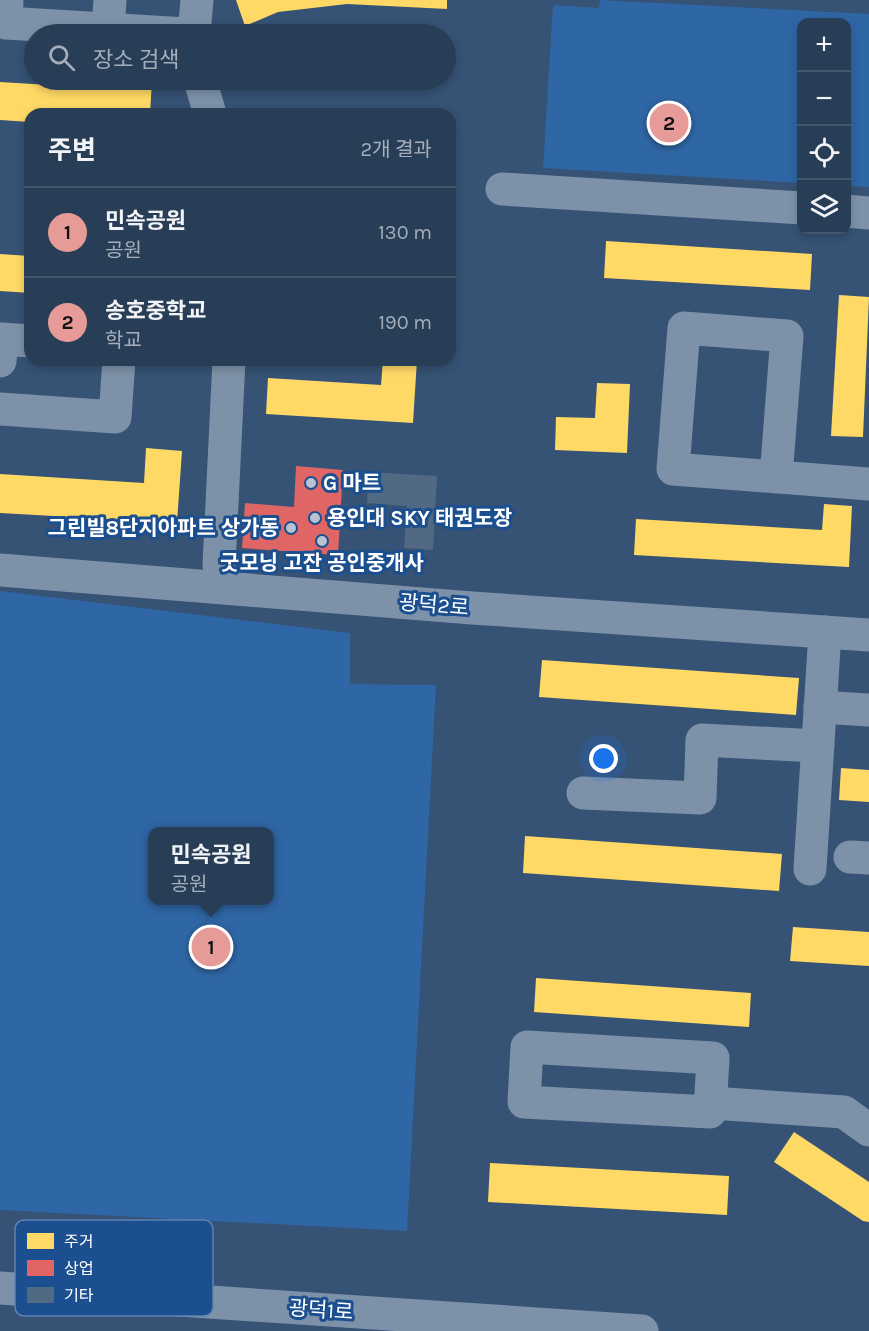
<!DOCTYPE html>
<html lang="ko">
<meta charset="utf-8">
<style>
:root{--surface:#283e57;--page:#344961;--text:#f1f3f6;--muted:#a5aeba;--line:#44576d;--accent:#e69b98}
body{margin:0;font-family:Karla,"Noto Sans KR",sans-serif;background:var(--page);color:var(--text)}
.controls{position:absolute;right:18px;top:18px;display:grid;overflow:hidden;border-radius:12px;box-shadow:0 3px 9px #0003}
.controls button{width:54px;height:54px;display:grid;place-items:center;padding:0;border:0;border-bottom:2px solid var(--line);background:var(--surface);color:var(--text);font:30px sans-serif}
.you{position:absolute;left:604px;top:759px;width:21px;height:21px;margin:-15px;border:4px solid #fff;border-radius:50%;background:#1a73e8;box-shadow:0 0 0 9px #1a73e833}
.badge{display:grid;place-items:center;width:39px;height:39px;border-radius:50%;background:var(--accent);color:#111;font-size:20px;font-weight:700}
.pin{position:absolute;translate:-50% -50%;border:3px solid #fff;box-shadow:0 2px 6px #0006}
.popup{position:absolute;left:148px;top:827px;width:126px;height:78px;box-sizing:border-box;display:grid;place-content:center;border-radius:12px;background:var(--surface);filter:drop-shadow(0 2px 4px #0005);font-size:20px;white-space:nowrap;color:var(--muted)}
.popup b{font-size:22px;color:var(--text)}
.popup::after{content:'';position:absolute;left:50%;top:100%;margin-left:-12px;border:12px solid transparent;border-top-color:var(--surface)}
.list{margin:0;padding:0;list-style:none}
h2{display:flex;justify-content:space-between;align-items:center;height:78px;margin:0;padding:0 24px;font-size:26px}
h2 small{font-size:20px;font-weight:400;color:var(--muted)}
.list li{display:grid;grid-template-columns:39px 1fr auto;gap:18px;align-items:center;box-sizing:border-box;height:90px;padding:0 24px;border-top:2px solid var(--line)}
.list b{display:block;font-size:22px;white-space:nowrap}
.list p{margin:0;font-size:20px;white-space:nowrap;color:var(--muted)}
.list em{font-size:20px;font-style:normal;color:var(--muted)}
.icon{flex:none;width:33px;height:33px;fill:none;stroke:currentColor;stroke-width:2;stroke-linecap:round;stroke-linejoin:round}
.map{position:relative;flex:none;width:869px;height:1331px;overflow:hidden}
.search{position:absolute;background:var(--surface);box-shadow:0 3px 9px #0003;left:24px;top:24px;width:432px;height:66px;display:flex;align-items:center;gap:15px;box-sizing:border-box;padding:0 21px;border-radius:33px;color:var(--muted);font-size:22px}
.panel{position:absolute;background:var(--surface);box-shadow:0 3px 9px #0003;left:24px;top:108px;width:432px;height:258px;border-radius:18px}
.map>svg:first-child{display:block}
.green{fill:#2f66a5;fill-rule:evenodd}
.homes{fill:#ffd966}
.shops{fill:#e06666}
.building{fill:#526984}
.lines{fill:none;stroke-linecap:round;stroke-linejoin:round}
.minor{stroke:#7d92a8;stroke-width:33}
.poi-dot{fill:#b9c2ce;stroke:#1b4f8f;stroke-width:2}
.labels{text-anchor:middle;stroke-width:6;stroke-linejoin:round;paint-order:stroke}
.poi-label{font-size:21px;font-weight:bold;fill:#fff;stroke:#1b4f8f;text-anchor:start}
.street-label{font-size:21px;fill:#fff;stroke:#1b4f8f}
.key{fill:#1b4f8f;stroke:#5f84b1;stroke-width:1.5}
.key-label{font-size:16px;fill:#fff}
</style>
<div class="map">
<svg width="869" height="1331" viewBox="0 0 869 1331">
<rect width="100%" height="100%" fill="#365274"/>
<!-- green -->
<g class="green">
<polygon points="600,0 869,14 869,187 847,186 846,22 802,22 801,183 543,168 553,5 599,8"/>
<path d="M 0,591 L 350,633 L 350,684 L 436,685 L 407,1231 L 0,1210 ZM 152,832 L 270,832 L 270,900 L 152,900 Z"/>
</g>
<!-- homes -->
<g class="homes">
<polygon points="236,0 447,0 447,9 347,4 278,12 245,26"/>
<polygon points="116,80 152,80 150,114 30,114 30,122 0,120 0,82 115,89"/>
<polygon points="606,241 812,254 810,290 604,278"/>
<polygon points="0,254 30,256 30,293 0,291"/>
<polygon points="839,295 869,297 863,437 831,436"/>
<polygon points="383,360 417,360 413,423 266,414 268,378 381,385"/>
<polygon points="597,383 630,384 627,453 555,450 556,417 595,418"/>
<polygon points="146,448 182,451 177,523 0,513 0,474 144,483"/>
<polygon points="824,504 852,506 849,567 634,555 636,519 822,530"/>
<polygon points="542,660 799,678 796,715 539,697"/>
<polygon points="841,768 869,770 869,802 839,800"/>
<polygon points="525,836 782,854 779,891 523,873"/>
<polygon points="793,927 869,932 869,966 790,961"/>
<polygon points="536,978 751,993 749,1027 534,1012"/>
<polygon points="794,1132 869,1182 869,1222 863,1221 774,1162"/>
<polygon points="490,1163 729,1176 727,1215 488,1202"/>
</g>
<!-- shops -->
<polygon class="shops" points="296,466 343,470 338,555 242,548 245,503 294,507"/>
<!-- building -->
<polygon class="building" points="368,472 437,476 433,550 404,548 407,506 367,503"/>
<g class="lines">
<!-- minor -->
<g class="minor">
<polyline points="7,0 6,23 186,34"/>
<polyline points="108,29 110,0"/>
<polyline points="194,34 197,0"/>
<polyline points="200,80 210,114"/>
<polyline points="502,189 802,208"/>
<polyline points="846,211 869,213"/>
<polyline points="0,361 2,339 30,341"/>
<polyline points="0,409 115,417 119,360"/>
<polyline points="776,477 787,336 684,328 673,469 869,484"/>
<polyline points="219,565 229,360"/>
<polyline points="0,570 472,608 869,635"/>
<polyline points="820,707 869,710"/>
<polyline points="583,793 700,798 702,740 818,746"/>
<polyline points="850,857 869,858"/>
<polyline points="810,869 825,632"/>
<polygon points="527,1047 713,1058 710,1112 524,1102"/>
<polyline points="711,1103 844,1112 869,1130"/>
<polyline points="0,1288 642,1331"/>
</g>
</g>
<!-- markers -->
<g class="poi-dot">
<circle cx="311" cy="483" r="6"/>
<circle cx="315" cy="518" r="6"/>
<circle cx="291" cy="528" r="6"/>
<circle cx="322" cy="541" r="6"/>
</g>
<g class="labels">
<!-- poi labels -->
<g class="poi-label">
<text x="323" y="490">G 마트</text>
<text x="327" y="525">용인대 SKY 태권도장</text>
<text x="279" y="535" text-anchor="end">그린빌8단지아파트 상가동</text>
<text x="322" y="570" text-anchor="middle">굿모닝 고잔 공인중개사</text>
</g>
<!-- street labels -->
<g class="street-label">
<text transform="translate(434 605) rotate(5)" y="7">광덕2로</text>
<text transform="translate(321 1310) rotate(4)" y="7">광덕1로</text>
</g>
</g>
<!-- legend -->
<rect x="15" y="1220" width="198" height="96" rx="9" class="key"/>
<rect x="27" y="1233" width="27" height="16" fill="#ffd966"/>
<rect x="27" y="1260" width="27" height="16" fill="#e06666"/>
<rect x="27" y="1287" width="27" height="16" fill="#526984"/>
<g class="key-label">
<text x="64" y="1247">주거</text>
<text x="64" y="1274">상업</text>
<text x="64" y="1301">기타</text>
</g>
</svg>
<div class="controls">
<button>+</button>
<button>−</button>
<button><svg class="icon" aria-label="locate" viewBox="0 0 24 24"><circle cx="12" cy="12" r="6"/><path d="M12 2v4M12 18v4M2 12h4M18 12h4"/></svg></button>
<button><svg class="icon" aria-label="layers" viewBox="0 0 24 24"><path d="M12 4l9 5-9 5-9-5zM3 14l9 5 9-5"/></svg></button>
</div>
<div class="you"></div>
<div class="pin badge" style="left:211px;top:947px">1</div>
<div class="popup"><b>민속공원</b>공원</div>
<div class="pin badge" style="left:669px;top:123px">2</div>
<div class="search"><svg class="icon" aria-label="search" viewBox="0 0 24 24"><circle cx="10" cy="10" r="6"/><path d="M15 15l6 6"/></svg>장소 검색</div>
<section class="panel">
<h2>주변<small>2개 결과</small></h2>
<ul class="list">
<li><span class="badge">1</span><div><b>민속공원</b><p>공원</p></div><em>130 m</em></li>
<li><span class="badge">2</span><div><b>송호중학교</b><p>학교</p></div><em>190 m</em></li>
</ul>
</section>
</div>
